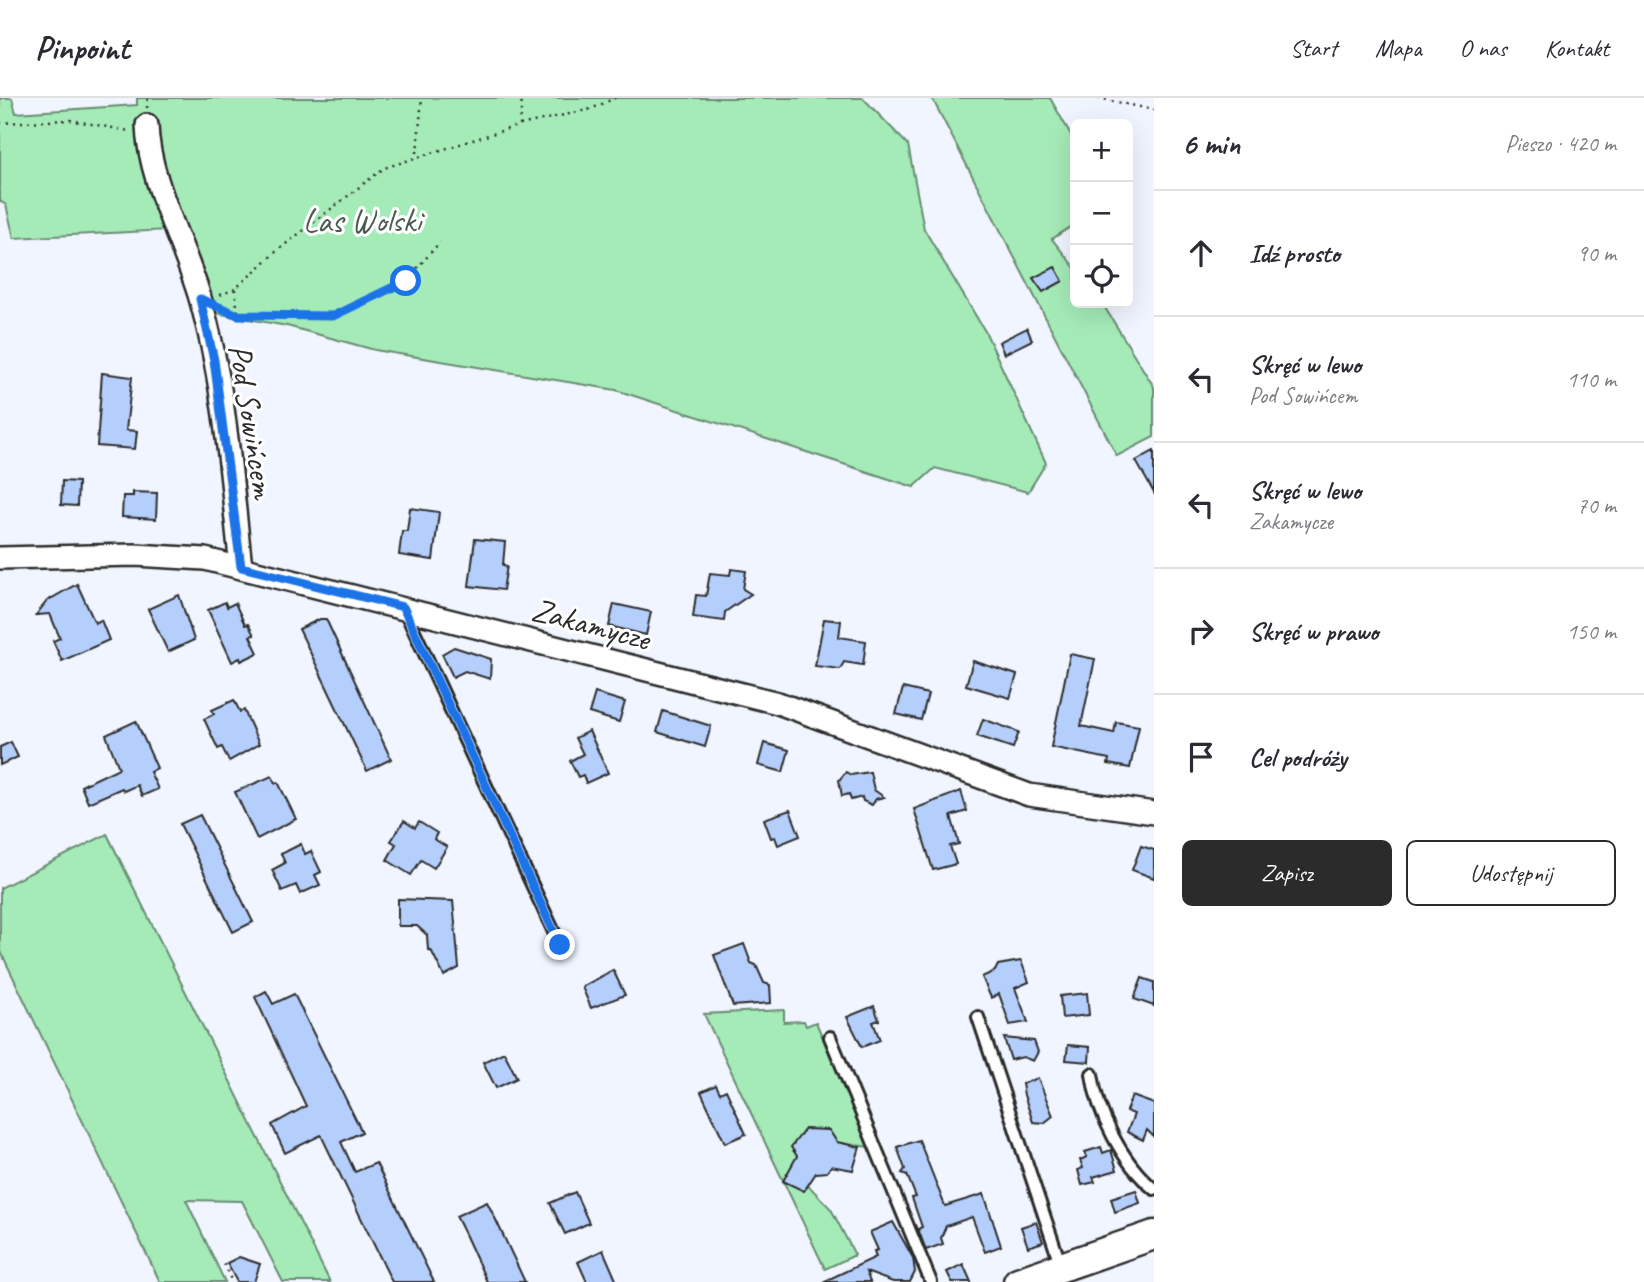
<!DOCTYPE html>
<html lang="pl">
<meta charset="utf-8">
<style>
:root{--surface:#fff;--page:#f7f7f7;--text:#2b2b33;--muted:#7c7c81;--line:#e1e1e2;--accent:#2b2b2b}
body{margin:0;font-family:Caveat,sans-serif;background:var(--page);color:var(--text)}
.controls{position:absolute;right:21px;top:21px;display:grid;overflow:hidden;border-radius:10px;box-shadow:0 7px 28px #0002}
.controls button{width:63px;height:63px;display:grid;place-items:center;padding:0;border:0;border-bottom:2px solid var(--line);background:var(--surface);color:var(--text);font:35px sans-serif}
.stop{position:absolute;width:21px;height:21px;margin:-16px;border:5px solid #1a73e8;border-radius:50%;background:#fff}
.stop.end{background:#1a73e8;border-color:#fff;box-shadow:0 2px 7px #0008}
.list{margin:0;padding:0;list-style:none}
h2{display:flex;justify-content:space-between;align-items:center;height:91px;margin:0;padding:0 28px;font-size:30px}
h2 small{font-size:23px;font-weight:400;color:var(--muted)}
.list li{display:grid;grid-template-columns:46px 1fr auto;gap:21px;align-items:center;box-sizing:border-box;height:126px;padding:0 28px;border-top:2px solid var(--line)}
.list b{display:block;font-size:26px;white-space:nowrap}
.list p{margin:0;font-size:23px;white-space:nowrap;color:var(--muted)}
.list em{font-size:23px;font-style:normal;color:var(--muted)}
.actions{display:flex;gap:14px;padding:21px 28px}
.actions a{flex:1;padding:16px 0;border:2px solid var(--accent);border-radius:10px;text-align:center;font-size:24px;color:var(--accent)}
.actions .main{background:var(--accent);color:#fff}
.icon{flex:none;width:38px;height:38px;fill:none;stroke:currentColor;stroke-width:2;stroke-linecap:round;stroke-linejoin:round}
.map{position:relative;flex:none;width:1154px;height:1184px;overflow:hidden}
header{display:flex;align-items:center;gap:42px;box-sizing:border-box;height:98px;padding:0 35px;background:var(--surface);border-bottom:2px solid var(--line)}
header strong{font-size:33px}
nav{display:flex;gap:38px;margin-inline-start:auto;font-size:24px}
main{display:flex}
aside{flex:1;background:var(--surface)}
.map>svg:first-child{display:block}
.green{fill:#a5ebb8;stroke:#688b72;stroke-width:2}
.building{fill:#b5cffd;stroke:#2b2b2b;stroke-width:2}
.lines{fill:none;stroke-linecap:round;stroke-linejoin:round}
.lane-casing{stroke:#2b2b2b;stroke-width:16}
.street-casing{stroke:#2b2b2b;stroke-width:26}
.secondary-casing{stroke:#2b2b2b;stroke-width:33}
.path{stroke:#2b2b2b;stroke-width:2.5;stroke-dasharray:2 5;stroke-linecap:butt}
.lane{stroke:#fff;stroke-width:10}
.street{stroke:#fff;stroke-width:21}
.secondary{stroke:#fff;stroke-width:28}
.route{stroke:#1a73e8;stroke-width:9}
.labels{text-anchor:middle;stroke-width:6;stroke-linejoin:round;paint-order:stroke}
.park-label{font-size:33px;fill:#4a5b4e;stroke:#fff}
.street-label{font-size:33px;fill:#2b2b2b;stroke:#fff}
</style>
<header>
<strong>Pinpoint</strong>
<nav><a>Start</a><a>Mapa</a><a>O nas</a><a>Kontakt</a></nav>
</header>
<main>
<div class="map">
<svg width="1154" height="1184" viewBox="0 0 1154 1184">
<rect width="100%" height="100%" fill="#f0f5ff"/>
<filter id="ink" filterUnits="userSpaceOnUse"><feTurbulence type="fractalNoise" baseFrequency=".0143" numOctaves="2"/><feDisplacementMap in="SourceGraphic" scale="14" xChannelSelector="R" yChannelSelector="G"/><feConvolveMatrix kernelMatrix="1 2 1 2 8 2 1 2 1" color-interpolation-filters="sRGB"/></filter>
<g filter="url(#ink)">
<!-- green -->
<g class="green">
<polygon points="0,0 12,0 16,15 137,7 137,0 863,0 908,47 924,131 986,235 1046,365 1028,394 935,370 914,389 616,292 375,252 287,228 205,213 168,132 14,140 6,107 0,103"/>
<polygon points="932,0 1050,0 1075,44 1075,126 1052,141 1075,170 1075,205 1102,205 1154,289 1154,339 1117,358"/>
<polygon points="107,736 330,1184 283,1184 242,1103 186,1102 225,1184 160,1184 0,852 0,790"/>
<polygon points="784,912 784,924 804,923 806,928 816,924 869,1049 833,1044 804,1092 809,1088 831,1111 855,1157 825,1171 704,916"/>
</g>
<!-- building -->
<g class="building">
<polygon points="1055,169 1063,183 1043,194 1033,180"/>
<polygon points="1027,230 1032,242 1004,256 999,244"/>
<polygon points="102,275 132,279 126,332 137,333 135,351 97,348"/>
<polygon points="1154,353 1154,395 1136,363"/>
<polygon points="62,383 78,384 77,408 61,407"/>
<polygon points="133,394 157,395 156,421 122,419 123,398 133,398"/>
<polygon points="410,410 439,414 433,462 399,457 402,433 407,433"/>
<polygon points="475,441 505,444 503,467 507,468 503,492 469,488"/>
<polygon points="731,471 746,473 743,491 751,496 725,514 724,523 693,519 696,497 706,498 710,475 730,477"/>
<polygon points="77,486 95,525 101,522 109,542 62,563 53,543 60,540 50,516 36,517 47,503"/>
<polygon points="179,497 194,542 168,554 148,511"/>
<polygon points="225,504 227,509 235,505 245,527 248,526 254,537 250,538 258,555 241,563 240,560 232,564 208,512"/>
<polygon points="614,506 651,514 646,537 609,528"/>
<polygon points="320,521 326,521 391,661 367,673 299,531"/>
<polygon points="824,521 841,523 839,539 866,543 863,567 844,564 840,571 815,568"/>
<polygon points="454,549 491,561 490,581 465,573 453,579 442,556"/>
<polygon points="1070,556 1095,561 1081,628 1114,635 1116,624 1139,628 1130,670 1108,666 1109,661 1051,649"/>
<polygon points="973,563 1017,577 1010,600 966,587"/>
<polygon points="903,590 928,596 921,622 896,616"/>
<polygon points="595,595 625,604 619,624 589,615"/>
<polygon points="234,602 240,614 244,612 259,646 229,663 222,649 218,651 204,621 214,616 212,612"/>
<polygon points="663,613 711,628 705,649 657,634"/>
<polygon points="983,621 1019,634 1013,650 977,638"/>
<polygon points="136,623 157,670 150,674 158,691 142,698 137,687 124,693 122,690 88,705 81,688 119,670 106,637"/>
<polygon points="589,633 608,675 586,685 583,677 578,679 570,663 583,656 575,640"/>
<polygon points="11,644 18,659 0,667 0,649"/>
<polygon points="764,645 789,652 783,674 758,667"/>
<polygon points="846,674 851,677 870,674 874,692 884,699 876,701 872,707 863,703 862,699 851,702 849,696 842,698 839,682"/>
<polygon points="272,678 275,685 278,684 296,721 257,741 235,694"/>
<polygon points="961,693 967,713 951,718 959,746 950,748 956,766 933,772 914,711"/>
<polygon points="790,712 800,738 778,747 775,739 771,740 764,721"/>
<polygon points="200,717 253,824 233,834 180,726"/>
<polygon points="404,723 415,730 419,724 437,735 434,741 447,749 434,770 421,762 411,777 387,762 396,746 391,743"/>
<polygon points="301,746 305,756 311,753 321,774 315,777 320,787 300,796 296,787 282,793 272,772 285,765 281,756"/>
<polygon points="1141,748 1154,752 1154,780 1132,772"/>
<polygon points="398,801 453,803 459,870 444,878 431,852 428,852 427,837 417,828 398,828"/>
<polygon points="744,846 751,865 756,867 764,885 770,887 771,905 733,908 714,857"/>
<polygon points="1021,863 1029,884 1015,890 1028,924 1010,927 999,896 991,900 982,879 995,873 998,867"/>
<polygon points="613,872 625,897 591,910 582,889"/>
<polygon points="1142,880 1154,884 1154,908 1134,901"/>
<polygon points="266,893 273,906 294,896 362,1034 341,1044 355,1074 376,1065 434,1184 392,1184 321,1037 285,1055 272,1027 306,1008 255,899"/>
<polygon points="1087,895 1089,917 1062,920 1060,898"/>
<polygon points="874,908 879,922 873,924 880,942 862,949 847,919"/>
<polygon points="1004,940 1034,943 1038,954 1033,963 1023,959 1011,962"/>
<polygon points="1068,947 1090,949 1089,964 1066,962"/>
<polygon points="504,954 517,980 496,990 483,964"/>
<polygon points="1038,980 1053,1018 1044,1025 1033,1024 1024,997 1022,986"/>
<polygon points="716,987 720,995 726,992 746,1036 725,1045 701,994"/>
<polygon points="1132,998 1154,1006 1154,1039 1147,1032 1143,1042 1127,1034 1134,1016 1126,1013"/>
<polygon points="805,1031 829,1032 837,1044 860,1049 853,1072 831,1068 827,1074 816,1075 804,1093 783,1083 797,1058 791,1049"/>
<polygon points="919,1042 945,1108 984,1096 1001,1148 985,1154 972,1119 946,1128 941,1140 943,1146 926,1152 918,1131 922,1129 912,1100 916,1099 907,1077 902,1075 905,1071 897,1049"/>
<polygon points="1101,1049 1103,1055 1111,1052 1117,1072 1093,1079 1095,1084 1082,1087 1078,1072 1083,1070 1080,1062 1087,1059 1085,1054"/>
<polygon points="1136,1092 1140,1105 1115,1114 1111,1100"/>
<polygon points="575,1094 589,1125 565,1136 550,1105"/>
<polygon points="487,1104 496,1122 525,1184 487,1184 465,1136 456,1118"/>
<polygon points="893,1124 913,1160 915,1174 910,1184 893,1184 866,1174 870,1184 823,1184 876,1159 874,1153 878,1152 870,1134"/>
<polygon points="1036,1124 1043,1144 1028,1149 1021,1129"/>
<polygon points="603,1152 617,1184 587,1184 578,1164"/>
<polygon points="239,1159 260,1166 254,1184 237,1184 227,1165"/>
<polygon points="963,1166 971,1184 952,1184 947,1174"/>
</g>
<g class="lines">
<defs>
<g id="lane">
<polyline points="404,511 560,847"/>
<polyline points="978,919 1061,1168"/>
<polyline points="830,939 931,1184"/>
<path d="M 1092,976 C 1097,1015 1123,1066 1154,1091"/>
</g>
<g id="street">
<path d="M 147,27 C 148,81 185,148 200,200 C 225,286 231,380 241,469"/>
<polyline points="0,460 135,457 205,461 778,605 1029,697 1154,715"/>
</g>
<polyline id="secondary" points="1018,1184 1154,1137"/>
</defs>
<!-- lane casing -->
<use href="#lane" class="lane-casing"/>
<!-- street casing -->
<use href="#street" class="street-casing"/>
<!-- secondary casing -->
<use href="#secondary" class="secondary-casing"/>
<!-- path -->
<g class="path">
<polyline points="1098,0 1154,12"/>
<polyline points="147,10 148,0"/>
<polyline points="0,25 70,22 129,33"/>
<polyline points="520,27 591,11 615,0"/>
<polyline points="417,55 422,0"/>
<polyline points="235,191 238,216"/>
<polyline points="220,197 235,191 278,152 384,70 520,27 522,0"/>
<polyline points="222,210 238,217 333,218 406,183 440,144"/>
<polyline points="224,1166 232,1184"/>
</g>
<!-- lane -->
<use href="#lane" class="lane"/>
<!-- street -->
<use href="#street" class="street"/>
<!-- secondary -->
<use href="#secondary" class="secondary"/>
</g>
</g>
<g class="lines" filter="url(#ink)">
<!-- route -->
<polyline class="route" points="406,183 333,218 238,217 200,201 214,262 241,469 403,509 560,847"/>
</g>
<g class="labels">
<!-- park labels -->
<g class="park-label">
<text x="362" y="134">Las Wolski</text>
</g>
<!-- street labels -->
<g class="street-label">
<text transform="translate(253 323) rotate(81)" y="12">Pod Sowińcem</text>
<text transform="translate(591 525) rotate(15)" y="12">Zakamycze</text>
</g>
</g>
</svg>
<div class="controls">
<button>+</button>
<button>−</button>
<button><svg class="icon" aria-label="locate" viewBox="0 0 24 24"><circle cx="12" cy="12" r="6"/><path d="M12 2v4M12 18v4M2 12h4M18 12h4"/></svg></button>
</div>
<div class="stop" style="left:406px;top:183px"></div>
<div class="stop end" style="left:560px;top:847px"></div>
</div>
<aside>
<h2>6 min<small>Pieszo · 420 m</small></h2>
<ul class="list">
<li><svg class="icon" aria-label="ahead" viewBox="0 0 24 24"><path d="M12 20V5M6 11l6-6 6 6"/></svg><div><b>Idź prosto</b></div><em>90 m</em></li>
<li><svg class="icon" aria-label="left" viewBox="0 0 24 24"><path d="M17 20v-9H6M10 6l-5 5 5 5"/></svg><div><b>Skręć w lewo</b><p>Pod Sowińcem</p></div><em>110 m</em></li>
<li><svg class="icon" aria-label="left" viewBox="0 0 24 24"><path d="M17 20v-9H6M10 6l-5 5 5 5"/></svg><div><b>Skręć w lewo</b><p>Zakamycze</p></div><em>70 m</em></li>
<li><svg class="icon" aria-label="right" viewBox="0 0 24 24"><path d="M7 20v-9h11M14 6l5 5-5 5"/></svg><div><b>Skręć w prawo</b></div><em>150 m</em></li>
<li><svg class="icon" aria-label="arrive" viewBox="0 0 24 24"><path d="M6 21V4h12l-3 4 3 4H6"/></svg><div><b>Cel podróży</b></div></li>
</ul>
<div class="actions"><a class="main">Zapisz</a><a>Udostępnij</a></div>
</aside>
</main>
